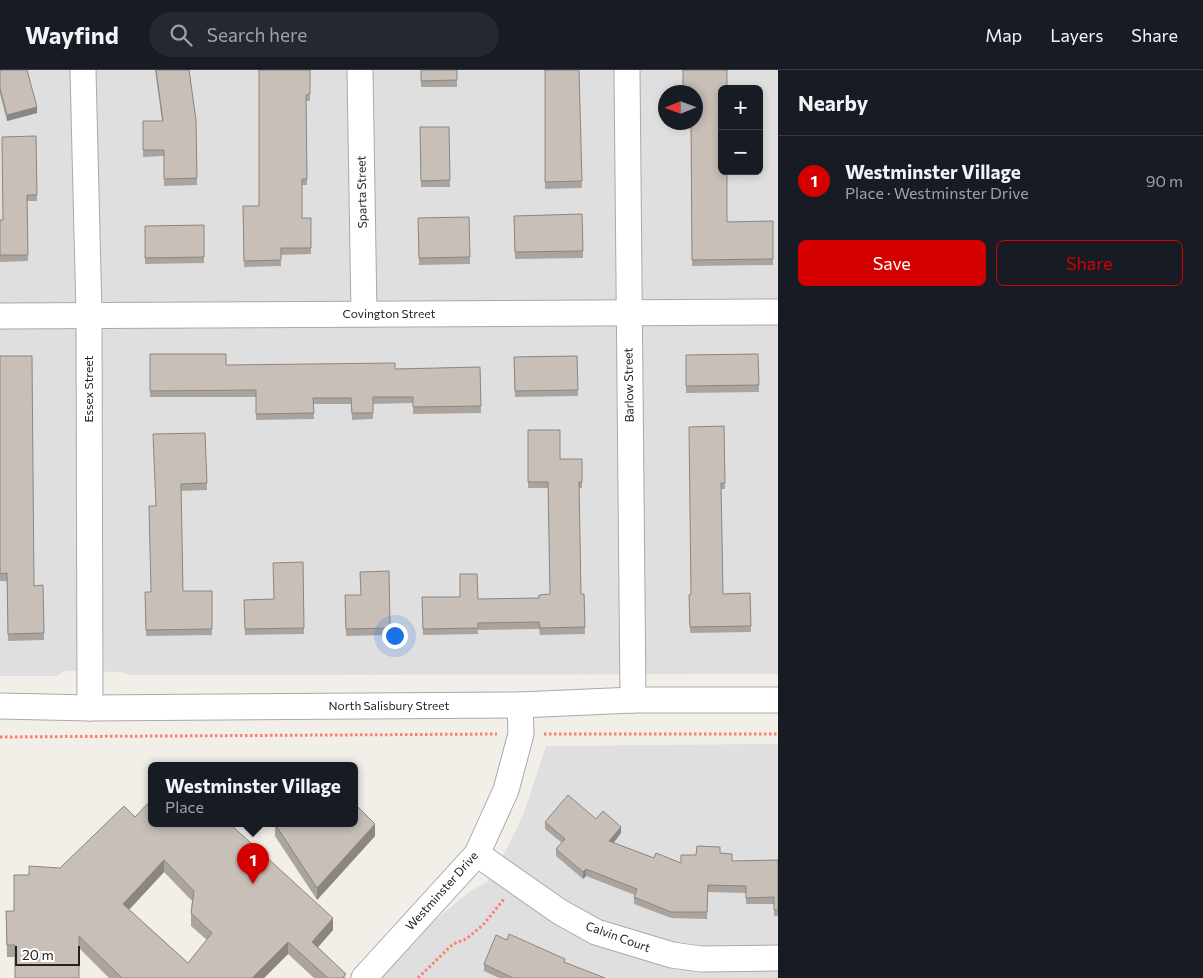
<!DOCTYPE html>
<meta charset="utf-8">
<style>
:root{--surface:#171b24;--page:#242831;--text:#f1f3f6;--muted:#9ea1a6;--line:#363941;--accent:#d40000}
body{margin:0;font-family:Commissioner,sans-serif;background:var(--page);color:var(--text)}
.controls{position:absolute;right:15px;top:15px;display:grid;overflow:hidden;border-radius:8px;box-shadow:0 2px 8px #0003}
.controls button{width:45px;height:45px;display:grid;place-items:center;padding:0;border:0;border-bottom:1px solid var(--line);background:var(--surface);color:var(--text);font:25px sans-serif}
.compass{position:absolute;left:658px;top:15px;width:45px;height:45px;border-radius:50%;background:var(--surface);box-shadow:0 2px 8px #0003;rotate:269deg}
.scale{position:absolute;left:15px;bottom:12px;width:65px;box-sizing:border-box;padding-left:5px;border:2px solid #222;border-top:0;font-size:14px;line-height:18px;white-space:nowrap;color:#222;-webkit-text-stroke:4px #fff;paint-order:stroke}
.you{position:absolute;left:394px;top:565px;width:18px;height:18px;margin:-12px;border:4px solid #fff;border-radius:50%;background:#1a73e8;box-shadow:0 0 0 8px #1a73e833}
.badge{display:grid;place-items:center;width:32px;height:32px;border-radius:50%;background:var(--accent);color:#fff;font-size:16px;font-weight:700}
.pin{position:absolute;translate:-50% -41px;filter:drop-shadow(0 1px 2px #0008)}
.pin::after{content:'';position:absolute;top:26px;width:18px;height:15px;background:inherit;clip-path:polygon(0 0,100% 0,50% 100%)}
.popup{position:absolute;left:148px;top:692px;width:210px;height:65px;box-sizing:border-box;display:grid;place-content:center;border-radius:8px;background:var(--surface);filter:drop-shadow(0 1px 4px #0005);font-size:16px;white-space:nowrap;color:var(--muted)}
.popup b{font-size:19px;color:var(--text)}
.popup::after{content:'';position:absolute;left:50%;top:100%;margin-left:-10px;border:10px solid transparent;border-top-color:var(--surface)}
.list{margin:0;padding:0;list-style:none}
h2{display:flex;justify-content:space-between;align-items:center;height:65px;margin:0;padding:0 20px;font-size:21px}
h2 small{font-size:16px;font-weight:400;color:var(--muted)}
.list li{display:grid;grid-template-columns:32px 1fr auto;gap:15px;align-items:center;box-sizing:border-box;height:90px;padding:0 20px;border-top:1px solid var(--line)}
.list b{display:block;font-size:19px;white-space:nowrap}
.list p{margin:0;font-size:16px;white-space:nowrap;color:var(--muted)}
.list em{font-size:16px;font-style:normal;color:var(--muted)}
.actions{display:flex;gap:10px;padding:15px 20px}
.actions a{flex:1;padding:11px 0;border:1px solid var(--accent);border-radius:8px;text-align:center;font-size:18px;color:var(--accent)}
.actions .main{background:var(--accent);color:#fff}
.icon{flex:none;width:28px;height:28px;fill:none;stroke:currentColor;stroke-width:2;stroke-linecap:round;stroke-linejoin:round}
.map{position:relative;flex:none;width:778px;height:908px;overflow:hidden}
header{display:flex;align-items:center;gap:30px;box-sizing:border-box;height:70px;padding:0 25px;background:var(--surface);border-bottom:1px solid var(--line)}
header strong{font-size:24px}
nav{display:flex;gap:28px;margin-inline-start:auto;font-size:18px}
.search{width:350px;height:45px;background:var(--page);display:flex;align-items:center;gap:12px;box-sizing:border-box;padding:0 18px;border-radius:28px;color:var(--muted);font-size:19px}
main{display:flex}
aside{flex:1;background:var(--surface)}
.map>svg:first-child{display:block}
.residential{fill:#e0dfdf;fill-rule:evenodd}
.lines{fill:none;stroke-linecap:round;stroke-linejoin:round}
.minor-casing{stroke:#a9a9a9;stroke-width:27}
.path{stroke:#fa8072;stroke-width:3;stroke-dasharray:2.5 2.5;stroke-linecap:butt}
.minor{stroke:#fff;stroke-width:25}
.wall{fill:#aba49e;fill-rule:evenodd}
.shaded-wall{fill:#8b8681}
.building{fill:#c7bfb8;stroke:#8b8681;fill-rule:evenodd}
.labels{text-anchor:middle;stroke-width:4;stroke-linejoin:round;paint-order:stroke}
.street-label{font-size:12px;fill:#222;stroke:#fff}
</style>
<header>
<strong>Wayfind</strong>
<div class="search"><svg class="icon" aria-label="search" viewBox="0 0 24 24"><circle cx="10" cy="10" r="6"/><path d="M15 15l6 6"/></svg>Search here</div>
<nav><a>Map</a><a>Layers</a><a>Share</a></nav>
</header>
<main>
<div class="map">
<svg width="778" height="908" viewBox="0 0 778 908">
<rect width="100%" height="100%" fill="#f2efe9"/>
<!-- residential -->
<g class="residential">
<path d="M 0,0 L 778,0 L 778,604 L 129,605 L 122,602 L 65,601 L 56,606 L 0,606 ZM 722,19 L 759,19 L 759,101 L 722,101 ZM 666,22 L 696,22 L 696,52 L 666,52 Z"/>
<polygon points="778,674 778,908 364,908 472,820 487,812 506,780 524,743 546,676"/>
</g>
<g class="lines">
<defs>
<g id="minor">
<polyline points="83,0 89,245 90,638"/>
<polyline points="360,0 364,244"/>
<polyline points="627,0 633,630"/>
<polyline points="0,246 778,242"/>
<polyline points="0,636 90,638 520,635 633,630 778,630"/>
<polyline points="477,784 560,842 596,862 672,885 701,889 778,888"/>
<polyline points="364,908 477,784 506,720 521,664 520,635"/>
</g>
</defs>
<!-- minor casing -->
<use href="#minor" class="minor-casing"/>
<!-- path -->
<g class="path">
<polyline points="544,664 778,664"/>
<polyline points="0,667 497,664"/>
<polyline points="418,908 453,874 466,869 483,855 504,829"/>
</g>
<!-- minor -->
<use href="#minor" class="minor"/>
</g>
<!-- wall -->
<g class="wall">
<polygon points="0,0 37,43 7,51 0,24"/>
<polygon points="155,0 189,0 196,50 197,115 164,116 164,86 143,87 143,51 162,51"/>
<polygon points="310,0 310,31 306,31 307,115 302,115 302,148 311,148 311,184 281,185 281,196 244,197 243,136 259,136"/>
<rect x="421" y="0" width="36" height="17"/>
<polygon points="545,0 579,0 582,118 545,119"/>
<polygon points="683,0 727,0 727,152 773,151 773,195 692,196 691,52 696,22 683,22"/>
<polygon points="420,57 449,57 450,117 421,117"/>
<polygon points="36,66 37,131 27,131 28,191 0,192 0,150 3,150"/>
<polygon points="582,144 583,188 515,189 514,146"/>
<polygon points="469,147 470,194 419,195 418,148"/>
<polygon points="204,155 204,193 145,194 145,156"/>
<polygon points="150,284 226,295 395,299 480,297 481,343 413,344 413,333 373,334 373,349 352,350 351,334 313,334 314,349 256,350 256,327 150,327"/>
<polygon points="758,284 759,322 686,323 686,285"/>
<polygon points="577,286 578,326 515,327 514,287"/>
<polygon points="724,356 725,419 721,419 723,524 750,523 751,562 690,563 689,525 691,524"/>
<polygon points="528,360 560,389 582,389 582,418 579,418 581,524 584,524 585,564 540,565 539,559 478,560 478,564 423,565 422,527 478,529 539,528 550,524 548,418 528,418"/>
<polygon points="205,363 207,420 181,421 183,521 212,521 212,565 146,566 145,522 151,522 156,436"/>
<polygon points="303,492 304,564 245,565 244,530 274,529"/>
<polygon points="0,494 34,516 43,515 44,570 8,571 7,511 0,511"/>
<polygon points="389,501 390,565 346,566 345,525 361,525"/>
<path d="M 135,747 L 333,860 L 318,877 L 346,908 L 314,908 L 288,884 L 264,908 L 109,908 L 79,878 L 15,887 L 7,887 L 6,853 L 14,841 L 29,805 L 60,798 ZM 164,802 L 192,831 L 191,843 L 191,856 L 207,870 L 188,893 L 129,840 Z"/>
<polygon points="596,749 621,763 614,773 654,788 681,793 696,785 720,783 732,791 778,790 778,846 774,846 774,834 746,834 746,823 708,822 707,849 671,848 634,834 634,827 635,825 586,806 583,809 556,786 556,779 562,773 545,759 545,752"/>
<polygon points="275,754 375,766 317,830 275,766"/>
<polygon points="507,870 565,893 605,908 499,908 484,901 484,894"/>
</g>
<!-- shaded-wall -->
<g class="shaded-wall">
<polygon points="37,37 37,43 7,51 7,45"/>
<polygon points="375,754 375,766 317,830 317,818"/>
<polygon points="621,757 621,763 609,778 609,771"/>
<polygon points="164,790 164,802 123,846 123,834"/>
<polygon points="586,799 586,806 583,809 583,802"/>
<polygon points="333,848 333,860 312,884 312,872"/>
<polygon points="288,872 288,884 264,908 252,908"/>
</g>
<!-- building -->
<g class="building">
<polygon points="0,0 27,0 37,37 7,45 0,18"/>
<polygon points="156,0 189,0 196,50 197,108 164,109 164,80 143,80 143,51 163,51"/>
<polygon points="259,0 310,0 310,24 306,25 307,109 302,109 302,148 311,148 311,178 281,178 281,190 244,191 243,136 259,136"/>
<polygon points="421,0 457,0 457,10 421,11"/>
<polygon points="545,0 579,0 582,111 545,112"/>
<polygon points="683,0 727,0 727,19 722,19 722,101 727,101 727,152 773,151 773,189 692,190 691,52 696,52 696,22 691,22 691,17 683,17"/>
<polygon points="420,57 449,57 450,110 421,111"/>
<polygon points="36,66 37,125 27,125 28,185 0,185 0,150 3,150 2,67"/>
<polygon points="582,144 583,181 515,182 514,146"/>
<polygon points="469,147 470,187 419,188 418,148"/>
<polygon points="204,155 204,187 145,188 145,156"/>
<polygon points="150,284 226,284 226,295 395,293 395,299 480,297 481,336 413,337 413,327 373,327 373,343 352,343 351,328 313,328 314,343 256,344 256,320 150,321"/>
<polygon points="758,284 759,315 686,316 686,285"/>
<polygon points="0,286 32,286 34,516 43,515 44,563 8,564 7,503 0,504"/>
<polygon points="577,286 578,320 515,321 514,287"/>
<polygon points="724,356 725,413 721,413 723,524 750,523 751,556 690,557 689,525 691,524 689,357"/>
<polygon points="528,360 560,360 560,389 582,389 582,412 579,412 581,524 584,524 585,557 540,558 539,552 478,553 478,558 423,559 422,527 460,527 460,504 477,504 478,529 539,528 539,525 550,524 548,412 528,412"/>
<polygon points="205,363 207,413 181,414 183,521 212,521 212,559 146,560 145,522 151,522 149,436 156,436 153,364"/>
<polygon points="303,492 304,558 245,559 244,530 274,529 273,493"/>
<polygon points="389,501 390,558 346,559 345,525 361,525 360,502"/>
<polygon points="568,725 596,749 603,741 621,757 609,771 654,788 656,783 681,793 681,785 696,785 697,776 720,777 720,783 732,784 732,791 778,790 778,840 774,840 774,827 746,828 746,816 708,815 707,842 671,842 634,827 637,819 586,799 583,802 556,779 565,769 545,752"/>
<path d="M 152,729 L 152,753 L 229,753 L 333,848 L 312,872 L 346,904 L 342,908 L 328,908 L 288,872 L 252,908 L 122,908 L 79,866 L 79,908 L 15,908 L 15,875 L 7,875 L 6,841 L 14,841 L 14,805 L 29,805 L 29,796 L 60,798 L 124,736 L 135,747 ZM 164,790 L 194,821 L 191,843 L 212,863 L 188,893 L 123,834 Z"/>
<polygon points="354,733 375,754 317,818 275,754 276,753 354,753"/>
<polygon points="509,864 565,889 564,892 605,908 513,908 484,894 496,865 507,870"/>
</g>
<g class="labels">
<!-- street labels -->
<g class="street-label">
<text transform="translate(362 122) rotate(-91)" y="4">Sparta Street</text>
<text x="389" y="248">Covington Street</text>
<text transform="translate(629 315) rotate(-91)" y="4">Barlow Street</text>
<text transform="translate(89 319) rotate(-90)" y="4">Essex Street</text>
<text x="389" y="640">North Salisbury Street</text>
<text transform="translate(442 821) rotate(-48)" y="4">Westminster Drive</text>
<text transform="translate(618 867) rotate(20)" y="4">Calvin Court</text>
</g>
</g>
</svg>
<div class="controls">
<button>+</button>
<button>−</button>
</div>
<svg class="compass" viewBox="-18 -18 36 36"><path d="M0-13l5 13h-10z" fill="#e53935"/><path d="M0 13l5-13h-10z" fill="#9ea1a6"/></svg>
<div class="scale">20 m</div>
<div class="you"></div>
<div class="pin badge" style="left:253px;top:814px">1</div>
<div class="popup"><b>Westminster Village</b>Place</div>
</div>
<aside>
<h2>Nearby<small></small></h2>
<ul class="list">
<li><span class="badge">1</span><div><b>Westminster Village</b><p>Place · Westminster Drive</p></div><em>90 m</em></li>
</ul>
<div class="actions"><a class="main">Save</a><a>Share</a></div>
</aside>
</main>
